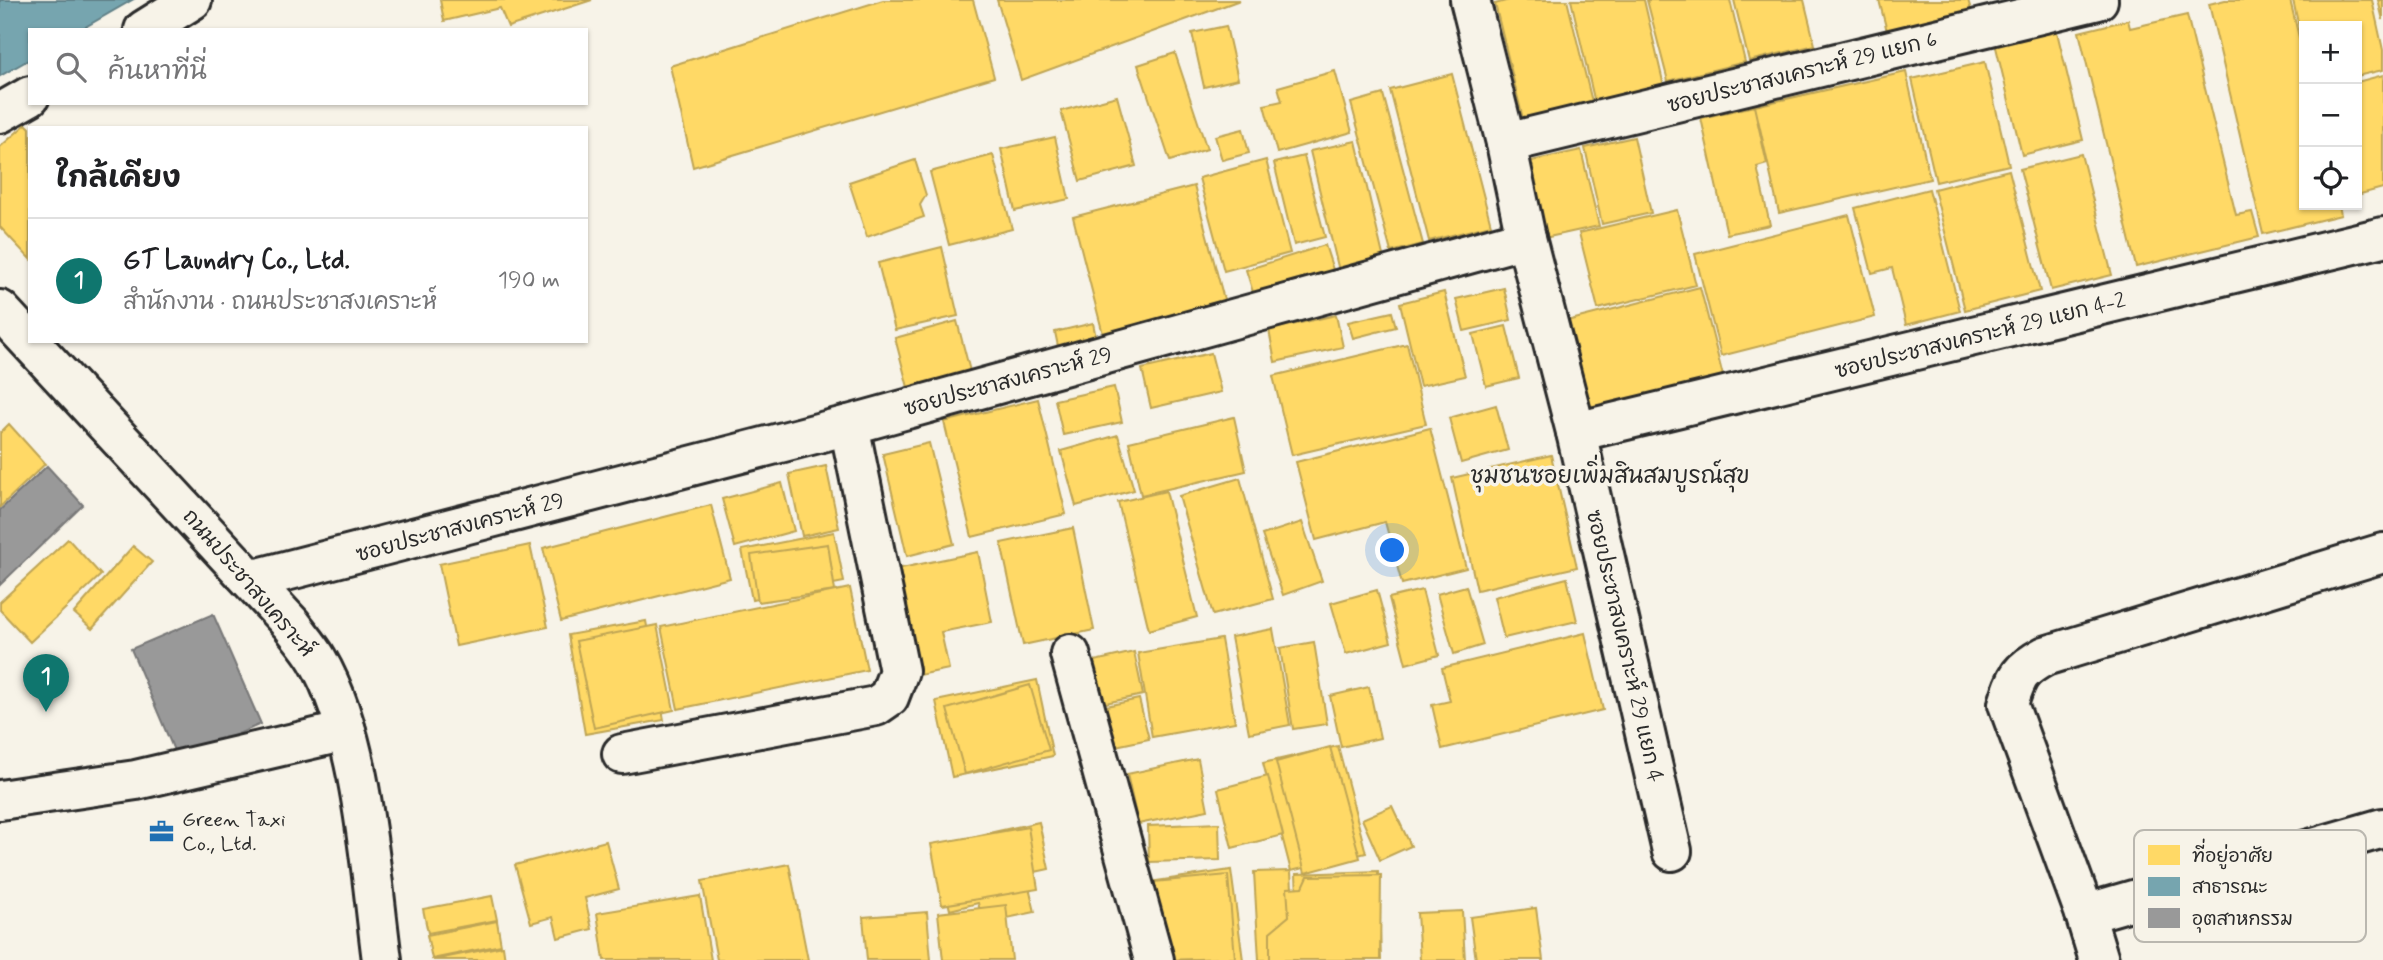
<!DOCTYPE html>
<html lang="th">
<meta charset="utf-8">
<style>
:root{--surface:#fff;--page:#f6f6f6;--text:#202124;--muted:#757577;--line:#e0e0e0;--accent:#0f766e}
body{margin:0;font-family:Mynerve,"Playpen Sans Thai",sans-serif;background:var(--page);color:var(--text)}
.controls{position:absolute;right:21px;top:21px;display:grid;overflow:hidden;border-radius:0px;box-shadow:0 2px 5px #0004}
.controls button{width:63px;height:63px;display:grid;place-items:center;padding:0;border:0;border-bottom:2px solid var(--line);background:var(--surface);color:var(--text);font:35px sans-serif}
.you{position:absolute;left:1393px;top:551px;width:24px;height:24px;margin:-18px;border:5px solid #fff;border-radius:50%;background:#1a73e8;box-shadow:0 0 0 10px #1a73e833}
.badge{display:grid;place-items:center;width:46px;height:46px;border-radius:50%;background:var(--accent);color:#fff;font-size:23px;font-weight:700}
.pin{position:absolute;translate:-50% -58px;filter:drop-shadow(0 2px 4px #0008)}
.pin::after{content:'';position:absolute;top:37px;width:24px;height:21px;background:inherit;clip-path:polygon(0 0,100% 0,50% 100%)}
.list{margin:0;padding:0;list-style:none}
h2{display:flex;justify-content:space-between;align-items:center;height:91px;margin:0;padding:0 28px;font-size:30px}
h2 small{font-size:23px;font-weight:400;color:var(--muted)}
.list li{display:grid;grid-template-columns:46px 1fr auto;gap:21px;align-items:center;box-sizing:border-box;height:126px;padding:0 28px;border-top:2px solid var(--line)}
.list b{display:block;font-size:26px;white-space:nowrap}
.list p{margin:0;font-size:23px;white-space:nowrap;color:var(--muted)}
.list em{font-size:23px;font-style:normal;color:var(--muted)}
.icon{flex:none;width:38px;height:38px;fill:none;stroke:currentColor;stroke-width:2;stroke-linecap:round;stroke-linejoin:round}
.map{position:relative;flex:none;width:2383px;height:960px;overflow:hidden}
.search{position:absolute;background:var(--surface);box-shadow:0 2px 5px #0004;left:28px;top:28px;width:560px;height:77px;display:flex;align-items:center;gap:18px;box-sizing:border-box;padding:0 24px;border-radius:0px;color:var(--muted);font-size:26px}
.panel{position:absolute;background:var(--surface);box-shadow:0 2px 5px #0004;left:28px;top:126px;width:560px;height:217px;border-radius:0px}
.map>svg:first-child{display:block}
.homes{fill:#ffd966;stroke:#bfa554;stroke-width:2}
.public{fill:#76a5af;stroke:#608087;stroke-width:2}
.industry{fill:#999;stroke:#787878;stroke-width:2}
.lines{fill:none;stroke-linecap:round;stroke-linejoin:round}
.minor-casing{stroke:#2b2b2b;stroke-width:44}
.major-casing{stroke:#2b2b2b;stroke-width:44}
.minor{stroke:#f7f3e8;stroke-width:38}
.major{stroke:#f7f3e8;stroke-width:38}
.labels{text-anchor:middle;stroke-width:7;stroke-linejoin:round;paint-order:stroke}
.street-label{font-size:21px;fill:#2b2b2b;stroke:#f7f3e8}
.poi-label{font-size:21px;fill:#2b2b2b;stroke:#f7f3e8;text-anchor:start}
.neighbourhood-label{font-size:23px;fill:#2b2b2b;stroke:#f7f3e8}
.key{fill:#f7f3e8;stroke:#bab7af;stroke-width:2}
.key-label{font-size:19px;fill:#2b2b2b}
</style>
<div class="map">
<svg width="2383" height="960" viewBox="0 0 2383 960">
<rect width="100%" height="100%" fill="#f7f3e8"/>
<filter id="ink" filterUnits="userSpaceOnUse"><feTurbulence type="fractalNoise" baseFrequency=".0143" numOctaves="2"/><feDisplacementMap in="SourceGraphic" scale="14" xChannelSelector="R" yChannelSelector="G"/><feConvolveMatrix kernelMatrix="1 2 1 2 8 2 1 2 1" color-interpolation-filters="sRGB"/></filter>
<g filter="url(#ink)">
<!-- homes -->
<g class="homes">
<polygon points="440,0 592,0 508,27 500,8 444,21"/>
<polygon points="883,0 973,0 994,77 693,167 670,66"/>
<polygon points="997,0 1240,0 1021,80"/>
<polygon points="1509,0 1567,0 1593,106 1524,123 1495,4"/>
<polygon points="1571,0 1644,0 1664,86 1595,103"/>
<polygon points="1647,0 1730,0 1745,62 1668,81"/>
<polygon points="1734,0 1804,0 1815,45 1749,61"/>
<polygon points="1879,0 1968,0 1971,10 1887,31"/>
<polygon points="2225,0 2290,0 2304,58 2304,205 2339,205 2341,215 2263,234 2209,4"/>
<polygon points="2293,0 2372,0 2383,50 2383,70 2357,76 2357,26 2304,26 2304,50"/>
<polygon points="2378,0 2383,0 2383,20"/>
<polygon points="2187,15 2236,215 2252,212 2259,237 2136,267 2079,32 2128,20 2130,28"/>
<polygon points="1226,26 1238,79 1204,87 1192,33"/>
<polygon points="2056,28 2083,140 2022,155 1995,43"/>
<polygon points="1175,53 1207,149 1170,161 1138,65"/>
<polygon points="1985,62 2009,165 1936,182 1912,79"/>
<polygon points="1335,71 1352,132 1277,153 1264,105 1282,101 1278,87"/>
<polygon points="1906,72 1930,179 1779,213 1755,106"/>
<polygon points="1452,74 1491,225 1429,241 1390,90"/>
<polygon points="2383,75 2383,188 2357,195 2357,82"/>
<polygon points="1383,94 1423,244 1391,252 1351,103"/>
<polygon points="1117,96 1136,166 1080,181 1061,111"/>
<polygon points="1754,106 1767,164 1757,167 1770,225 1727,234 1701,118"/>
<polygon points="26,124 30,128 30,259 0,227 0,147"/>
<polygon points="1243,129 1249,153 1222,160 1215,136"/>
<polygon points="1055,137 1069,199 1015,211 1001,149"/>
<polygon points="1634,137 1651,213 1602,224 1585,148"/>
<polygon points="1356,141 1385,264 1340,275 1310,151"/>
<polygon points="1581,150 1599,226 1544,238 1527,162"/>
<polygon points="2081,154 2112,275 2051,290 2020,169"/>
<polygon points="993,155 1012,229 949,245 930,172"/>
<polygon points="1304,156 1325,237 1294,245 1274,163"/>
<polygon points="915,160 926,195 920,205 924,217 867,237 849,182"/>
<polygon points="1266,160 1290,253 1224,271 1199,178"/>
<polygon points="2009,170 2040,291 1965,310 1934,189"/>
<polygon points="1194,186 1225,303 1103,334 1073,217"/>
<polygon points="1929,189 1960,311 1906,325 1892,268 1872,273 1855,208"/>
<polygon points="1677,210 1696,285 1598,309 1579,233"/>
<polygon points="1849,215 1875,317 1721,356 1695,254"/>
<polygon points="1325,245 1336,279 1257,305 1246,270"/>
<polygon points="942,247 958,316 895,330 878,263"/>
<polygon points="1700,287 1723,376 1595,409 1577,393 1559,323"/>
<polygon points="1504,288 1511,320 1464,331 1456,299"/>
<polygon points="1444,292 1465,376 1420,386 1400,303"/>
<polygon points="1392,312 1396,327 1353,338 1348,322"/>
<polygon points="1336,315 1343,347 1275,362 1269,330"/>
<polygon points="957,321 972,379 910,395 895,338"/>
<polygon points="1093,323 1098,347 1060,356 1055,332"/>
<polygon points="1506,326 1519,378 1486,386 1473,334"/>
<polygon points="1407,344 1426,424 1292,455 1273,376"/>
<polygon points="1211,353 1221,392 1151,408 1142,369"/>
<polygon points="1114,387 1122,422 1063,435 1055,400"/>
<polygon points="1038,399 1066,514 972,537 944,422"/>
<polygon points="1496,405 1508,450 1461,463 1449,418"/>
<polygon points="1234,417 1246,471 1141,495 1129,442"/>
<polygon points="9,424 45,464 0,507 0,433"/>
<polygon points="1430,428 1466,568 1402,584 1385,522 1316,540 1296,462"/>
<polygon points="1118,435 1134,490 1076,506 1061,451"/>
<polygon points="929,443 954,544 907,556 883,454"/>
<polygon points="1551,455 1577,567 1477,590 1452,478"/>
<polygon points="826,466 839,528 802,536 789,474"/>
<polygon points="1240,478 1273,599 1213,615 1179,496"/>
<polygon points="782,483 794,531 735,547 722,499"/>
<polygon points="1166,491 1197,617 1149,630 1118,502"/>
<polygon points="711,505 730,578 561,621 543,548"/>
<polygon points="1302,522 1322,581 1283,595 1262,535"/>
<polygon points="1073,528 1094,630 1023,645 1001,543"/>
<polygon points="834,532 844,582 752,600 742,550"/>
<polygon points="68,539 101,575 30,642 0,610 0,602"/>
<polygon points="828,544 835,591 758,602 751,555"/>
<polygon points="530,545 548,627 456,646 439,564"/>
<polygon points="133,546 152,562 92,629 74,613"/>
<polygon points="978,552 992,622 941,632 949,669 909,677 887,571"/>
<polygon points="1567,578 1577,621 1504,638 1494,597"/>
<polygon points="1466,586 1483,645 1454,654 1437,594"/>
<polygon points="850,588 867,670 678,709 661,627"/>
<polygon points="1377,590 1391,642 1346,654 1331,603"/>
<polygon points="1422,590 1439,655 1406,664 1389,598"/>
<polygon points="646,621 664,720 585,734 568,635"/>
<polygon points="657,625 674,710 594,728 576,641"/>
<polygon points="1273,629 1290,725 1249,733 1231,637"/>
<polygon points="1585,633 1603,710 1442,749 1432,705 1450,701 1442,668"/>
<polygon points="1221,639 1235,722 1152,737 1138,653"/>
<polygon points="1314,642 1327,724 1293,729 1280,648"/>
<polygon points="1134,652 1143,695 1096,705 1086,663"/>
<polygon points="1037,680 1053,756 952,777 936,701"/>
<polygon points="1030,685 1049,750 965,774 947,709"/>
<polygon points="1369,687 1380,738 1341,747 1330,696"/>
<polygon points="1139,699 1149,739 1101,749 1092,709"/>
<polygon points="1338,746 1366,853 1291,871 1263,763"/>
<polygon points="1330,747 1360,858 1305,873 1276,762"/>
<polygon points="1198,759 1208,810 1138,824 1127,774"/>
<polygon points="1268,776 1283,835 1232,848 1218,789"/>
<polygon points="1392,806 1411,846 1380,860 1362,819"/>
<polygon points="1039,822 1049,869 1026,874 1035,912 983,923 978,903 950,910 935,845"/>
<polygon points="1219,823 1220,860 1149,862 1148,826"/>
<polygon points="1028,827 1038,889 942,905 931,844"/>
<polygon points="606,841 619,889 585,898 592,929 558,938 553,917 531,923 515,865"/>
<polygon points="789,864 808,960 717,960 702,881"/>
<polygon points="1231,870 1243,960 1159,960 1149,882"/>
<polygon points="1291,871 1296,960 1259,960 1254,872"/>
<polygon points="1378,871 1381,960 1300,960 1296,874"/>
<polygon points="1228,875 1235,958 1161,960 1154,882"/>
<polygon points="1381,875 1380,960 1270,960 1270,932 1289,916 1287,888 1303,887 1308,876"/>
<polygon points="492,896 497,920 428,933 423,909"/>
<polygon points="700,896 711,960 604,960 597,913"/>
<polygon points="1006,905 1012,960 943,960 938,913"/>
<polygon points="1536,908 1543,960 1476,960 1470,917"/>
<polygon points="1462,911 1465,960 1420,960 1417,913"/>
<polygon points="927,912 931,960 867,960 863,917"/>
<polygon points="497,921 501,945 432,959 427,935"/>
<polygon points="503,946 505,960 433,960"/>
</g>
<!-- public -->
<polygon class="public" points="0,0 132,0 80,30 30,30 30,59 0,76"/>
<!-- industry -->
<g class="industry">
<polygon points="47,466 83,505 0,585 0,510"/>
<polygon points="213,614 261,724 178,760 131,649"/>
</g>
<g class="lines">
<defs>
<g id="minor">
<polyline points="144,30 192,0"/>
<polyline points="0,113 30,96"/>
<polyline points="1506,143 2098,0"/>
<polyline points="1526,238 1576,432 1672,851"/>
<polyline points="1576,432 2383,237"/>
<polyline points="251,580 849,425 1526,238 1506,143 1470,0"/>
<polyline points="1070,654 1154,960"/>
<polyline points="622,754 876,706 889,697 899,671 849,425"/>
<polyline points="0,800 136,780 346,731"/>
<polyline points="2085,914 2383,828"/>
<path d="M 2099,960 L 2085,914 L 2008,704 C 2017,676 2019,670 2045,656 L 2383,553"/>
</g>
<path id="major" d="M 0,310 L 292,625 C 300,636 310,647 317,659 C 363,737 370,870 382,960"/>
</defs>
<!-- minor casing -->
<use href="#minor" class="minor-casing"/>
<!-- major casing -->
<use href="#major" class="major-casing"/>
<!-- minor -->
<use href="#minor" class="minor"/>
<!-- major -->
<use href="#major" class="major"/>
</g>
</g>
<!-- icons -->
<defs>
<symbol id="office-bare" viewBox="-9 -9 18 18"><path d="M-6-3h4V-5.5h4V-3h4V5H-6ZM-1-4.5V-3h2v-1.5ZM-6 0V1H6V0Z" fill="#1f6fb2" stroke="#f7f3e8" stroke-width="2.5" paint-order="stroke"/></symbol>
</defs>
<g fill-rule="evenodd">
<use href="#office-bare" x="144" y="814" width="35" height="35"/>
</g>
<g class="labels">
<!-- street labels -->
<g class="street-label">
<text transform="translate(1802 72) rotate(-14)" y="7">ซอยประชาสงเคราะห์ 29 แยก 6</text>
<text transform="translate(1980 335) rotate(-14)" y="7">ซอยประชาสงเคราะห์ 29 แยก 4-2</text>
<text transform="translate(1008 381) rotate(-15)" y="7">ซอยประชาสงเคราะห์ 29</text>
<text transform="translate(460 527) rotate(-15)" y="7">ซอยประชาสงเคราะห์ 29</text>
<text transform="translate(249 583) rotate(49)" y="7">ถนนประชาสงเคราะห์</text>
<text transform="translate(1625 646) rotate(77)" y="7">ซอยประชาสงเคราะห์ 29 แยก 4</text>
</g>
<!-- poi labels -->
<g class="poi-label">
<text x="182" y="826">Green Taxi<tspan x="182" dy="24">Co., Ltd.</tspan></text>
</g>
<!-- neighbourhood labels -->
<g class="neighbourhood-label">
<text x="1610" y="483">ชุมชนซอยเพิ่มสินสมบูรณ์สุข</text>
</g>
</g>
<!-- legend -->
<rect x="2134" y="830" width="232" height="112" rx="10" class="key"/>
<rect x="2148" y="845" width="32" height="20" fill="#ffd966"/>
<rect x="2148" y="877" width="32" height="19" fill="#76a5af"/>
<rect x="2148" y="908" width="32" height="20" fill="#999"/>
<g class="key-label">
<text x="2192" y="862">ที่อยู่อาศัย</text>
<text x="2192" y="893">สาธารณะ</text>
<text x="2192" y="925">อุตสาหกรรม</text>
</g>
</svg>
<div class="controls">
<button>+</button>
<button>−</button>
<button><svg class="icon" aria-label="locate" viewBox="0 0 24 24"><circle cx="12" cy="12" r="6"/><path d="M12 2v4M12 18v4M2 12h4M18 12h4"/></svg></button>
</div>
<div class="you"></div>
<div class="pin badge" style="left:46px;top:712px">1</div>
<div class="search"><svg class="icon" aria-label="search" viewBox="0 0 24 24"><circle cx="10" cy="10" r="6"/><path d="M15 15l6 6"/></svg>ค้นหาที่นี่</div>
<section class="panel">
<h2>ใกล้เคียง<small></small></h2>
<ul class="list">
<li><span class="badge">1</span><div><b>GT Laundry Co., Ltd.</b><p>สำนักงาน · ถนนประชาสงเคราะห์</p></div><em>190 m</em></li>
</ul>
</section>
</div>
